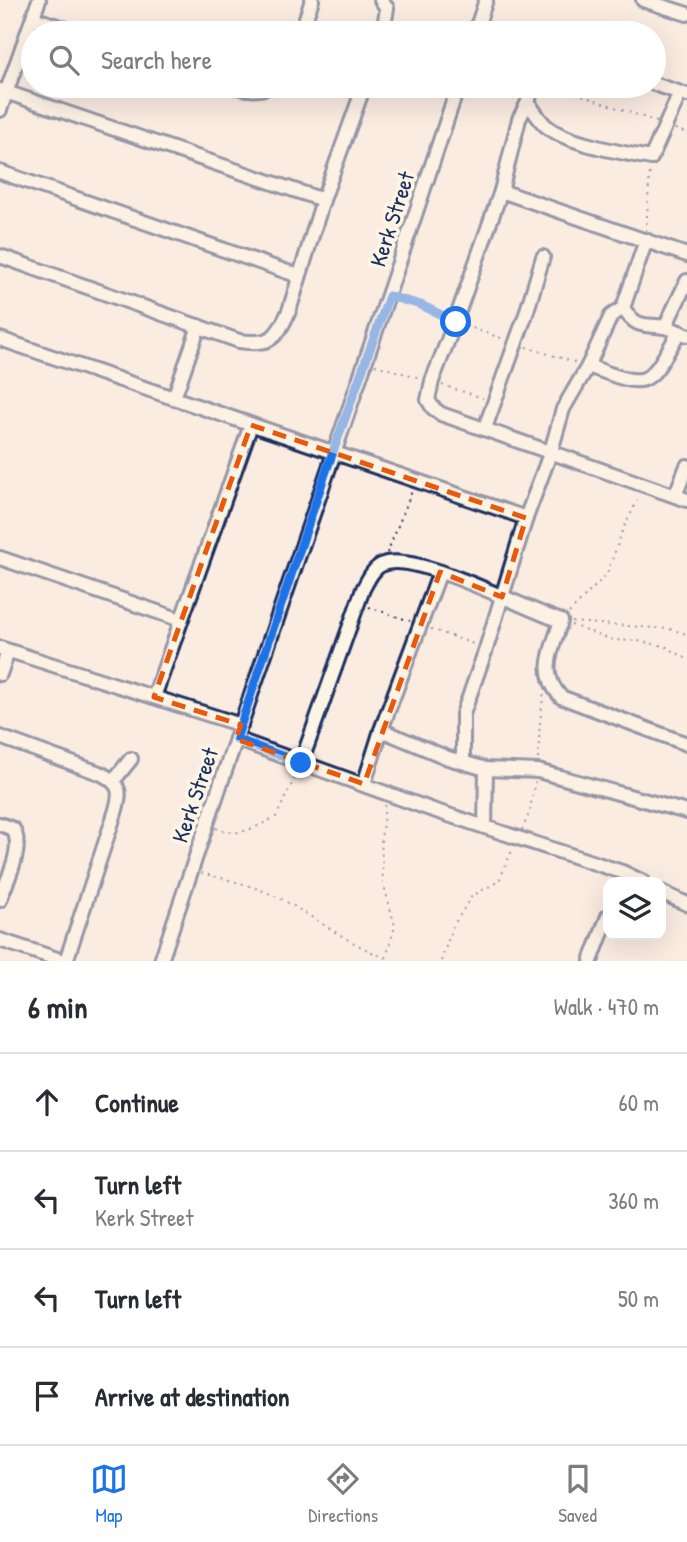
<!DOCTYPE html>
<meta charset="utf-8">
<style>
:root{--surface:#fff;--page:#f7f7f7;--text:#2b2b33;--muted:#7c7c81;--line:#e1e1e2;--accent:#1a73e8}
body{margin:0;font-family:"Patrick Hand",sans-serif;background:var(--page);color:var(--text)}
.controls{position:absolute;right:21px;bottom:21px;display:grid;overflow:hidden;border-radius:14px;box-shadow:0 7px 28px #0002}
.controls button{width:63px;height:63px;display:grid;place-items:center;padding:0;border:0;border-bottom:2px solid var(--line);background:var(--surface);color:var(--text);font:35px sans-serif}
.stop{position:absolute;width:21px;height:21px;margin:-16px;border:5px solid #1a73e8;border-radius:50%;background:#fff}
.stop.end{background:#1a73e8;border-color:#fff;box-shadow:0 2px 7px #0008}
.list{margin:0;padding:0;list-style:none}
h2{display:flex;justify-content:space-between;align-items:center;height:91px;margin:0;padding:0 28px;font-size:30px}
h2 small{font-size:23px;font-weight:400;color:var(--muted)}
.list li{display:grid;grid-template-columns:46px 1fr auto;gap:21px;align-items:center;box-sizing:border-box;height:98px;padding:0 28px;border-top:2px solid var(--line)}
.list b{display:block;font-size:26px;white-space:nowrap}
.list p{margin:0;font-size:23px;white-space:nowrap;color:var(--muted)}
.list em{font-size:23px;font-style:normal;color:var(--muted)}
.icon{flex:none;width:38px;height:38px;fill:none;stroke:currentColor;stroke-width:2;stroke-linecap:round;stroke-linejoin:round}
.map{position:relative;flex:none;width:687px;height:961px;overflow:hidden}
.search{position:absolute;background:var(--surface);box-shadow:0 7px 28px #0002;left:21px;right:21px;top:21px;height:77px;display:flex;align-items:center;gap:18px;box-sizing:border-box;padding:0 24px;border-radius:38px;color:var(--muted);font-size:26px}
.sheet{height:483px;background:var(--surface)}
nav{display:flex;justify-content:space-around;align-items:center;box-sizing:border-box;height:98px;border-top:2px solid var(--line);background:var(--surface);font-size:19px;color:var(--muted)}
nav a{display:grid;justify-items:center;gap:4px}
nav .on{color:var(--accent)}
.map>svg:first-child{display:block}
.lines{fill:none;stroke-linecap:round;stroke-linejoin:round}
.minor-casing{stroke:#1b2f5e;stroke-width:18}
.path{stroke:#1b2f5e;stroke-width:2;stroke-dasharray:2 5;stroke-linecap:butt}
.minor{stroke:#fcf5e5;stroke-width:12}
.route{stroke:#1a73e8;stroke-width:9}
.marked{fill:none;stroke:#e8590c;stroke-width:5;stroke-dasharray:14 9;stroke-linejoin:round}
.labels{text-anchor:middle;stroke-width:7;stroke-linejoin:round;paint-order:stroke}
.street-label{font-size:23px;fill:#1b2f5e;stroke:#fcf5e5}
</style>
<div class="map">
<svg width="687" height="961" viewBox="0 0 687 961">
<rect width="100%" height="100%" fill="#fbece2"/>
<filter id="ink" filterUnits="userSpaceOnUse"><feTurbulence type="fractalNoise" baseFrequency=".0143" numOctaves="2"/><feDisplacementMap in="SourceGraphic" scale="14" xChannelSelector="R" yChannelSelector="G"/><feConvolveMatrix kernelMatrix="1 2 1 2 8 2 1 2 1" color-interpolation-filters="sRGB"/></filter>
<g filter="url(#ink)">
<g class="lines">
<defs>
<g id="minor">
<polyline points="381,0 387,8 383,33"/>
<polyline points="643,0 687,14"/>
<polyline points="33,18 79,33"/>
<polyline points="301,33 312,0"/>
<polyline points="475,33 486,0"/>
<polyline points="654,84 687,95"/>
<path d="M 233,86 C 246,90 257,91 271,86"/>
<polyline points="533,86 528,102 519,119 501,191 455,322 432,381 428,400 433,408 441,414 687,500"/>
<polyline points="0,90 323,200"/>
<path d="M 528,102 C 533,110 538,118 545,125 C 564,143 624,153 651,158 L 680,93"/>
<polyline points="0,110 39,0"/>
<polyline points="0,172 299,276"/>
<polyline points="501,191 687,255"/>
<path d="M 0,256 L 239,341 C 270,345 276,340 289,311 L 323,200 L 364,86"/>
<path d="M 623,308 C 637,329 643,324 664,327 C 672,328 680,333 687,335"/>
<polyline points="665,327 687,281"/>
<polyline points="0,339 526,518 486,649 463,714 463,762"/>
<path d="M 588,366 C 650,389 646,389 679,332"/>
<polyline points="174,398 199,326"/>
<polyline points="485,428 526,314 543,257"/>
<polyline points="675,496 687,466"/>
<polyline points="526,518 551,451 563,409 588,366 611,316 623,308 646,240"/>
<polyline points="0,558 181,620"/>
<polyline points="0,648 241,725"/>
<polyline points="0,674 8,651"/>
<polyline points="154,697 251,425"/>
<polyline points="381,730 440,572"/>
<path d="M 0,737 L 102,774 C 122,785 121,793 115,813 L 66,961"/>
<polyline points="236,739 430,809 622,872 643,882"/>
<path d="M 301,763 L 363,589 C 368,580 373,568 383,564 C 416,551 524,609 561,621 C 552,650 538,672 561,697 L 687,744"/>
<polyline points="114,780 131,759"/>
<polyline points="364,784 381,730 448,758 486,769 538,771 687,812"/>
<path d="M 0,824 L 13,829 C 25,848 6,881 0,900"/>
<polyline points="485,827 486,769"/>
<polyline points="661,892 687,904"/>
<polyline points="0,940 63,961"/>
<path d="M 161,961 C 258,668 362,379 458,86"/>
<polyline points="591,961 608,916"/>
</g>
</defs>
<!-- minor casing -->
<use href="#minor" class="minor-casing"/>
<!-- path -->
<g class="path">
<polyline points="556,86 657,122"/>
<polyline points="675,129 687,133"/>
<polyline points="646,231 650,170"/>
<polyline points="399,299 421,305 445,317"/>
<polyline points="466,326 504,339"/>
<polyline points="526,347 577,363"/>
<polyline points="375,365 420,378"/>
<polyline points="442,385 483,398"/>
<polyline points="387,553 412,491"/>
<polyline points="369,607 410,621"/>
<polyline points="569,613 607,574 623,529 637,501"/>
<polyline points="572,622 670,629 687,634"/>
<polyline points="571,625 613,640 638,641 665,646 687,659"/>
<polyline points="431,629 476,645"/>
<polyline points="538,759 540,721 544,691"/>
<polyline points="385,805 381,839 383,882 395,926 385,961"/>
<path d="M 216,828 C 238,839 255,827 276,817 L 297,773"/>
<polyline points="522,830 529,814 535,782"/>
<path d="M 201,873 C 229,880 257,886 283,900 C 317,919 349,944 386,958"/>
<polyline points="441,961 453,926 472,896 499,881 513,848"/>
</g>
<!-- minor -->
<use href="#minor" class="minor"/>
</g>
</g>
<g class="lines" filter="url(#ink)">
<!-- route -->
<polyline class="route" points="301,763 236,739 325,474 389,296 421,305 456,322"/>
</g>
<!-- marked area -->
<path d="M0 0H687V961H0ZM 251,425 L 526,518 L 502,597 L 440,572 L 364,784 L 236,739 L 241,725 L 154,697 Z" fill="#fbece2" fill-opacity=".55" fill-rule="evenodd"/>
<path class="marked" d="M 251,425 L 526,518 L 502,597 L 440,572 L 364,784 L 236,739 L 241,725 L 154,697 Z"/>
<g class="labels">
<!-- street labels -->
<g class="street-label">
<text transform="translate(392 219) rotate(-72)" y="8">Kerk Street</text>
<text transform="translate(195 795) rotate(-71)" y="8">Kerk Street</text>
</g>
</g>
</svg>
<div class="controls">
<button><svg class="icon" aria-label="layers" viewBox="0 0 24 24"><path d="M12 4l9 5-9 5-9-5zM3 14l9 5 9-5"/></svg></button>
</div>
<div class="stop" style="left:456px;top:322px"></div>
<div class="stop end" style="left:301px;top:763px"></div>
<div class="search"><svg class="icon" aria-label="search" viewBox="0 0 24 24"><circle cx="10" cy="10" r="6"/><path d="M15 15l6 6"/></svg>Search here</div>
</div>
<section class="sheet">
<h2>6 min<small>Walk · 470 m</small></h2>
<ul class="list">
<li><svg class="icon" aria-label="ahead" viewBox="0 0 24 24"><path d="M12 20V5M6 11l6-6 6 6"/></svg><div><b>Continue</b></div><em>60 m</em></li>
<li><svg class="icon" aria-label="left" viewBox="0 0 24 24"><path d="M17 20v-9H6M10 6l-5 5 5 5"/></svg><div><b>Turn left</b><p>Kerk Street</p></div><em>360 m</em></li>
<li><svg class="icon" aria-label="left" viewBox="0 0 24 24"><path d="M17 20v-9H6M10 6l-5 5 5 5"/></svg><div><b>Turn left</b></div><em>50 m</em></li>
<li><svg class="icon" aria-label="arrive" viewBox="0 0 24 24"><path d="M6 21V4h12l-3 4 3 4H6"/></svg><div><b>Arrive at destination</b></div></li>
</ul>
</section>
<nav>
<a class="on"><svg class="icon" aria-label="map" viewBox="0 0 24 24"><path d="M3 6l6-2 6 2 6-2v14l-6 2-6-2-6 2zM9 4v14M15 6v14"/></svg>Map</a>
<a><svg class="icon" aria-label="directions" viewBox="0 0 24 24"><path d="M12 3l9 9-9 9-9-9zM9 14v-3h6M13 9l2 2-2 2"/></svg>Directions</a>
<a><svg class="icon" aria-label="saved" viewBox="0 0 24 24"><path d="M7 4h10v16l-5-4-5 4z"/></svg>Saved</a>
</nav>
